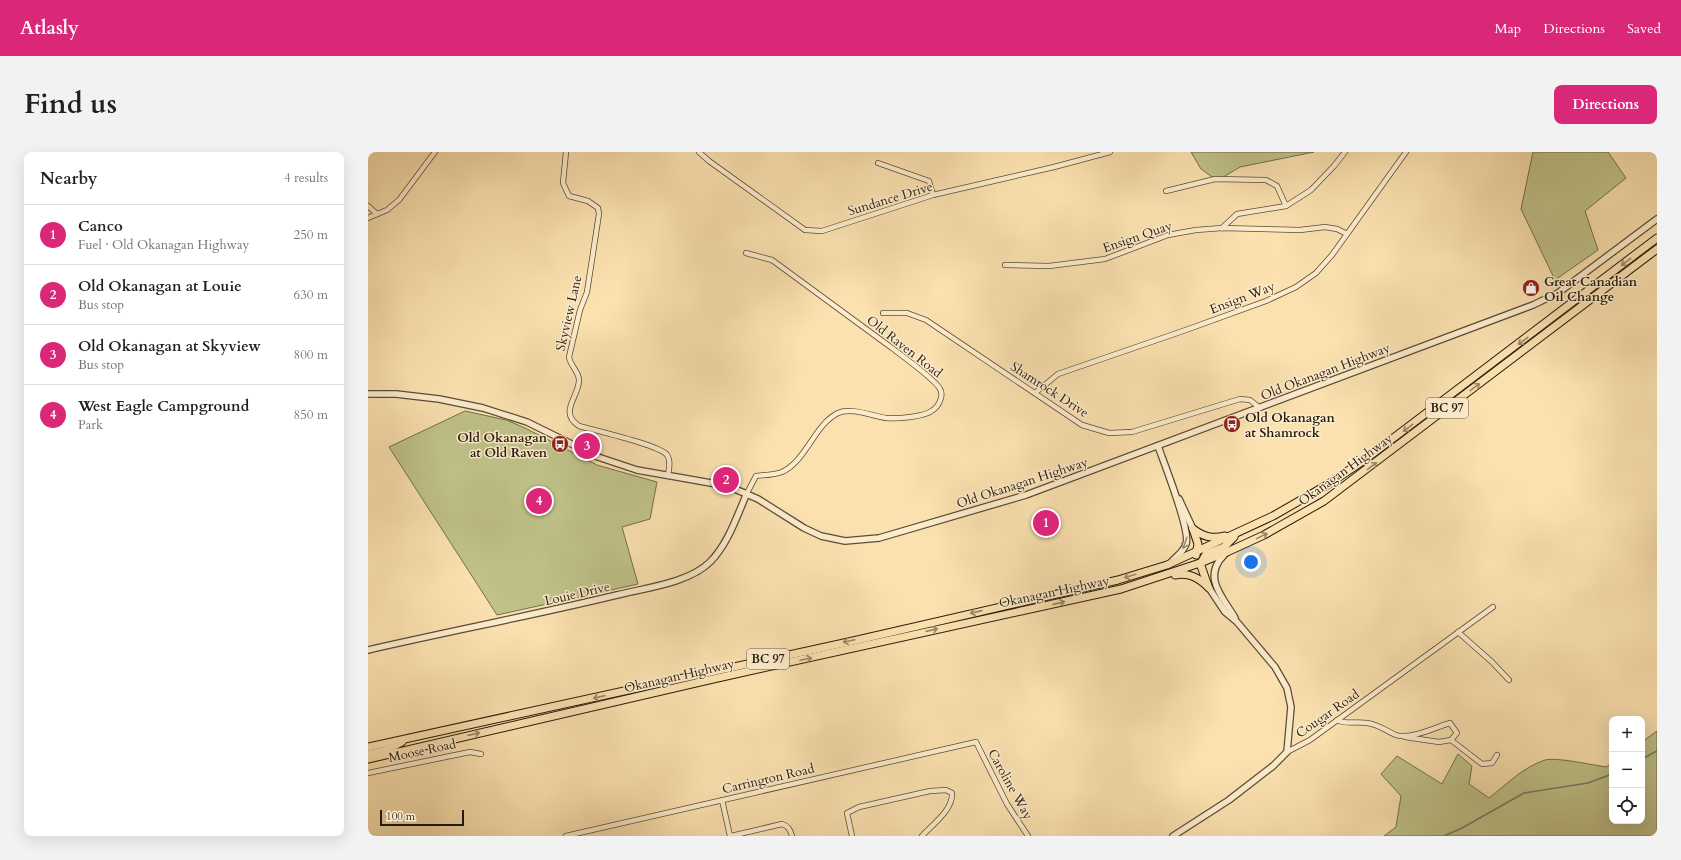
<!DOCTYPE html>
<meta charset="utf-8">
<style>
:root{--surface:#fff;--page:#f2f2f2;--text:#202124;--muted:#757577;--line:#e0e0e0;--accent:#db2777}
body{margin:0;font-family:Cardo,serif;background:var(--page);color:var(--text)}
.controls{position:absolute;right:12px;bottom:12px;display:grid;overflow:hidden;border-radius:8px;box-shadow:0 4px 16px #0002}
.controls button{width:36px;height:36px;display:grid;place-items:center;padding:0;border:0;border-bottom:1px solid var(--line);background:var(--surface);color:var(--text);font:20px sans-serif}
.scale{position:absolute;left:12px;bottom:10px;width:84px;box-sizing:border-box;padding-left:4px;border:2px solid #261a0d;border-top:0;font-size:11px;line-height:14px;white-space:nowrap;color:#261a0d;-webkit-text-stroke:3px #fceccc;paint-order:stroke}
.you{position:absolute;left:883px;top:410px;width:14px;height:14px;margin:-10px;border:3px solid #fff;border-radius:50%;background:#1a73e8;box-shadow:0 0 0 6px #1a73e833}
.badge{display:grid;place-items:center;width:26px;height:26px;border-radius:50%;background:var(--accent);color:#fff;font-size:13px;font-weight:700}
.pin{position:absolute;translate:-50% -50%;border:2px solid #fff;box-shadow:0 1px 4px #0006}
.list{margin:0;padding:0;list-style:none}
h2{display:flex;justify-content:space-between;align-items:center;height:52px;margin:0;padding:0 16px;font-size:17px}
h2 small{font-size:13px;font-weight:400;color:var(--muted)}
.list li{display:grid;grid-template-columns:26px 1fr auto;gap:12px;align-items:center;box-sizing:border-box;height:60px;padding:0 16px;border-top:1px solid var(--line)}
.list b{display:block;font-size:15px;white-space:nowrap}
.list p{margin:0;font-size:13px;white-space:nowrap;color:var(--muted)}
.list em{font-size:13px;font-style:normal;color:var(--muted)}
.icon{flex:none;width:22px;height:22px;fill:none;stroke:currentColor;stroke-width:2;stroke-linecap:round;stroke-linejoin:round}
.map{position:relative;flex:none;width:1289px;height:684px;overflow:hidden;border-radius:8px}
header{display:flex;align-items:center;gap:24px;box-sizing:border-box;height:56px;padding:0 20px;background:var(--accent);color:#fff}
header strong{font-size:19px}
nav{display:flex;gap:22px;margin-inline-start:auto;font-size:14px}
.intro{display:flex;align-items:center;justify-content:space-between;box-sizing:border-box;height:96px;padding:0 24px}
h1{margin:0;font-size:28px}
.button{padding:10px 18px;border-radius:8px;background:var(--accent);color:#fff;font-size:14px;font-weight:700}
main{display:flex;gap:24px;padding:0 24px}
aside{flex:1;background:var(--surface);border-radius:8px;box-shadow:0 4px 16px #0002}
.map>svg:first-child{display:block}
.green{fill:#c0c28a;stroke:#736e4c}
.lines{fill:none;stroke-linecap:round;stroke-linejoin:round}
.stream{stroke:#6f7c68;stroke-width:1.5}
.minor-casing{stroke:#5b4c36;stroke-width:6}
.tertiary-casing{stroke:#5b4c36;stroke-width:8}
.trunk-casing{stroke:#261a0d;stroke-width:9}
.minor{stroke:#fceccc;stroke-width:4.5}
.tertiary{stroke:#fceccc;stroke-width:5.5}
.trunk{stroke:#fbe1b0;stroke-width:7}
.oneway{stroke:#9b8767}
.oneway2{stroke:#9c8e76}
.labels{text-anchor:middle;stroke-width:3;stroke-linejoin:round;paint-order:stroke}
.shield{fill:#fceccc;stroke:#665946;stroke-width:1}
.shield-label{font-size:12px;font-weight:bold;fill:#261a0d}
.street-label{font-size:13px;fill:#261a0d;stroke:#fceccc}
.poi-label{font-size:13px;font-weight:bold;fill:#261a0d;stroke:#fceccc;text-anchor:start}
</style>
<header>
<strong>Atlasly</strong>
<nav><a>Map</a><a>Directions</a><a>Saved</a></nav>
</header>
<div class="intro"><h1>Find us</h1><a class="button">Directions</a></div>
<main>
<aside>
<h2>Nearby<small>4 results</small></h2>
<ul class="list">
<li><span class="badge">1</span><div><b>Canco</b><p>Fuel · Old Okanagan Highway</p></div><em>250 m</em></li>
<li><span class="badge">2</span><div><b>Old Okanagan at Louie</b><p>Bus stop</p></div><em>630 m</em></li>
<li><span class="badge">3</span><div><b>Old Okanagan at Skyview</b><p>Bus stop</p></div><em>800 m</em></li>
<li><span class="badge">4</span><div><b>West Eagle Campground</b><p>Park</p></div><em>850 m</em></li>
</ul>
</aside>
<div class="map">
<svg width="1289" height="684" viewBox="0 0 1289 684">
<rect width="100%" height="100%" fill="#fbe1b0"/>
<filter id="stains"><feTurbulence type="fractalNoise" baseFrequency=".005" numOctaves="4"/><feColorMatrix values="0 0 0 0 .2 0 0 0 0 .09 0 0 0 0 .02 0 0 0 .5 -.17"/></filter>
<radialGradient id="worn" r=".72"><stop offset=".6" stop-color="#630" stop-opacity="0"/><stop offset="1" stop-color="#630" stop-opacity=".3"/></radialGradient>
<!-- green -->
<g class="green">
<polygon points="823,0 946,0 872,15 852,27 847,27 833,17"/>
<polygon points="1165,0 1240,0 1258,26 1217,59 1230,98 1187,128 1153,57"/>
<polygon points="97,259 138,268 157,276 229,313 289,330 282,367 254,375 270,432 129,463 21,295"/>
<path d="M 1289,579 L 1289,683 L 1288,684 L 1016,684 L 1028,675 L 1033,644 L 1013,622 L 1029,604 L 1074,632 L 1090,602 L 1104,614 L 1101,632 L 1121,646 C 1138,633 1155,615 1177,608 C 1188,605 1225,613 1238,615 L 1244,611 L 1244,669 L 1274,669 L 1274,590 Z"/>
</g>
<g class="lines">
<!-- stream -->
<g class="stream">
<polyline points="1274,607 1289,599"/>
<polyline points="1076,684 1094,676 1156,641 1220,631 1244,622"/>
</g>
<defs>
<g id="minor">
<path d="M 198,0 L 195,31 L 201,44 L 220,49 L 230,56 L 231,62 L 219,140 L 212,158 L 201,205 C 202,213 211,220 211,228 C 211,245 190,260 211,274 C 225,278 292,293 299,303 C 303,308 301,317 300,324"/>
<polyline points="331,0 341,9 437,78 454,79 565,43 686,15 742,0"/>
<polyline points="510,11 561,29 565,43"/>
<polyline points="798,39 847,27 898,28 909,34 918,54"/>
<polyline points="0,54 9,62"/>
<polyline points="0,66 19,58 31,48 67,0"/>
<polyline points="854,76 869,62 918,54 943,38 966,14 977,0"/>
<path d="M 378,101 L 404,108 C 444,137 484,167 524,196 C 534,204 567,227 572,237 C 576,243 571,254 565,258 C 557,265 529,267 518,266 C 505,264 482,255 470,261 C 446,273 439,308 414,320 C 407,323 396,323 388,324 L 379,341"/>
<polyline points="637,113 681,114 737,107 800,83 828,78 854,76 932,78 957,75 969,77 979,82"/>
<polyline points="515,161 539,161 558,168 714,273 741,281 764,280 872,247 882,248 892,256"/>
<polyline points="667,241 690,222 815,179 898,149 928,135 948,121 964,103 1038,0"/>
<polyline points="1090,480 1124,510 1141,528"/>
<path d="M 969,568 C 978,573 989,569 999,571 C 1010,572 1018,579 1028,583 C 1042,588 1068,575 1082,571 L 1089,581 L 1083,588 L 1071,590 L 1037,585"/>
<polyline points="1083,588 1114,612 1124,611 1129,603"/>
<polyline points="919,600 942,588 1125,455"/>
<polyline points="0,621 102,600 113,602"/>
<polyline points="354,648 362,684"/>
<polyline points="198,684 608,590 639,652 660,684"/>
<path d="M 363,684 L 414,672 C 420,674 422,677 424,684"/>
<path d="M 484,684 L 479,661 L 491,655 L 562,639 L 578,638 L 584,641 C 585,658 565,672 554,684"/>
</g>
<g id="tertiary">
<polyline points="0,242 28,242 71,247 115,256 159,270 230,305 269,318 360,334 390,347 436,376 453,384 477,389 511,386 658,343 1165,153 1190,141 1289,67"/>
<path d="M 790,294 C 796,311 823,379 818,392 C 816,399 809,404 804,409"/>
<polyline points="811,347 825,377"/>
<path d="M 857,402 C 833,425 855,445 867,466"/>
<path d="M 0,498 C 83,479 166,463 249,443 C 277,436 321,431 342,410 C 360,392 369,364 379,341"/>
<polyline points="805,684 861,648 905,614 919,600 923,555 919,536 907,515 869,470 857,460 841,436"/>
</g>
<g id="trunk">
<polyline points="825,377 830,392 828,403"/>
<path d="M 825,377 C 836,385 844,387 857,384"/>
<polyline points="832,411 840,434"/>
<polyline points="833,411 838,402 856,395 866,385"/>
<path d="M 807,423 C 821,420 831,426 841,436"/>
<polyline points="0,595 485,489 750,428 799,413 905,364 959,333 999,306 1289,86"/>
<polyline points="0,602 19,598 34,590"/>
<polyline points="0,607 345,527 753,437 832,411 859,400 896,383 956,349 1289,97"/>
</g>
</defs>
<!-- minor casing -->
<use href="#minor" class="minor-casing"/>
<!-- tertiary casing -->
<use href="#tertiary" class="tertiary-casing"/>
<!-- trunk casing -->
<use href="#trunk" class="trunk-casing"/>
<!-- minor -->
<use href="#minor" class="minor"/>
<!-- tertiary -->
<use href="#tertiary" class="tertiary"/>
<!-- trunk -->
<use href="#trunk" class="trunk"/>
</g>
<!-- one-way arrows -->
<defs><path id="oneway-shaft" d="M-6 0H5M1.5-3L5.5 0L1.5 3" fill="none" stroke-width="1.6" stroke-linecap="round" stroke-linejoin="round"/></defs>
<g class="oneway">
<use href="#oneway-shaft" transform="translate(1258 110) rotate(143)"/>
<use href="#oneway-shaft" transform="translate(1155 189) rotate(143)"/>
<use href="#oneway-shaft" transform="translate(1107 235) rotate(-37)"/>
<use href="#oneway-shaft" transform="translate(1040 276) rotate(143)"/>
<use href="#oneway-shaft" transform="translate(1004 314) rotate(-37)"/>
<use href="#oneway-shaft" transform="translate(894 384) rotate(-26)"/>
<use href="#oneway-shaft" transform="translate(762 424) rotate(163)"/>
<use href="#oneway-shaft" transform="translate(691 451) rotate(-13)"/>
<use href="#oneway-shaft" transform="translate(608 460) rotate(167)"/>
<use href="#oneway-shaft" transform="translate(564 478) rotate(-13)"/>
<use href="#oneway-shaft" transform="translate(481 489) rotate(168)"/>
<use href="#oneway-shaft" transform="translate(438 507) rotate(-12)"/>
<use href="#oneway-shaft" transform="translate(231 545) rotate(167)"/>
<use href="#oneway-shaft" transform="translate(106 582) rotate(-13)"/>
</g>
<use class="oneway2" href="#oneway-shaft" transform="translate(817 391) rotate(109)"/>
<!-- icons -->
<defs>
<symbol id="shop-disc" viewBox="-11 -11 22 22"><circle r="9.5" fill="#8f2418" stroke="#fceccc"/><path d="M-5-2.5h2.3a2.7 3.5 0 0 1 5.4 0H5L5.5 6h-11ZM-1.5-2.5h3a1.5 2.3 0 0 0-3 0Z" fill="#fff"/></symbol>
<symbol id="bus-disc" viewBox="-11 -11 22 22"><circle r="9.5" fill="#8f2418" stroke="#fceccc"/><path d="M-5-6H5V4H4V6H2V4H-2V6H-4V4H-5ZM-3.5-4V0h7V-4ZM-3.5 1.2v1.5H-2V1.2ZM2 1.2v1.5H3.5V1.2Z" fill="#fff"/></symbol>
</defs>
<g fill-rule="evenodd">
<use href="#shop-disc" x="1153" y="126" width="20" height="20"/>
<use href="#bus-disc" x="854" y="262" width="20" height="20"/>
<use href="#bus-disc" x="182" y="282" width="20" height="20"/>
</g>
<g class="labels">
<!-- shield labels -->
<g class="shield">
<rect x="1058" y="246" width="42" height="20" rx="3"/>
<rect x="379" y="497" width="42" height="20" rx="3"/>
</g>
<g class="shield-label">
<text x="1079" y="260">BC 97</text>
<text x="400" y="511">BC 97</text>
</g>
<!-- street labels -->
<g class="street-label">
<text transform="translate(522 46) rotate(-17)" y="5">Sundance Drive</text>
<text transform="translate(769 84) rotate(-19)" y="5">Ensign Quay</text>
<text transform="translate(874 145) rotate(-21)" y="5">Ensign Way</text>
<text transform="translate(200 161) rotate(-77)" y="5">Skyview Lane</text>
<text transform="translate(537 194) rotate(38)" y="5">Old Raven Road</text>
<text transform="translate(957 219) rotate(-21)" y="5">Old Okanagan Highway</text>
<text transform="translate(682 237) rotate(33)" y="5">Shamrock Drive</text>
<text transform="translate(977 317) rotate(-36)" y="5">Okanagan Highway</text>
<text transform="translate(654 330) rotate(-18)" y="5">Old Okanagan Highway</text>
<text transform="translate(686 439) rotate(-12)" y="5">Okanagan Highway</text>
<text transform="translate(209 441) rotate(-13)" y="5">Louie Drive</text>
<text transform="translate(311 523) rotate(-13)" y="5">Okanagan Highway</text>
<text transform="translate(959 561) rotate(-35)" y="5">Cougar Road</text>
<text transform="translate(54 598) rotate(-12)" y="5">Moose Road</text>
<text transform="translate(400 626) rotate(-13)" y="5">Carrington Road</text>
<text transform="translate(643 632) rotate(61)" y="5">Caroline Way</text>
</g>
<!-- poi labels -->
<g class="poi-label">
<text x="1176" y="134">Great Canadian<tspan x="1176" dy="15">Oil Change</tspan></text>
<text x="877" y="270">Old Okanagan<tspan x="877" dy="15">at Shamrock</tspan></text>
<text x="179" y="290" text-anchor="end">Old Okanagan<tspan x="179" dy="15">at Old Raven</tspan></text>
</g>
</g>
<rect width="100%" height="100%" filter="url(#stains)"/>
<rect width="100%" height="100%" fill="url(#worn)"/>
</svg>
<div class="controls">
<button>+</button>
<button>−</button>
<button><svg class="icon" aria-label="locate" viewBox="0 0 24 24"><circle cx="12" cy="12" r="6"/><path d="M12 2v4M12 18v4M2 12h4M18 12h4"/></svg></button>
</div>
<div class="scale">100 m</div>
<div class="you"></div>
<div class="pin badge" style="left:678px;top:371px">1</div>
<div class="pin badge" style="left:358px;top:328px">2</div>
<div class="pin badge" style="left:219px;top:294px">3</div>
<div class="pin badge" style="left:171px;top:349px">4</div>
</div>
</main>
